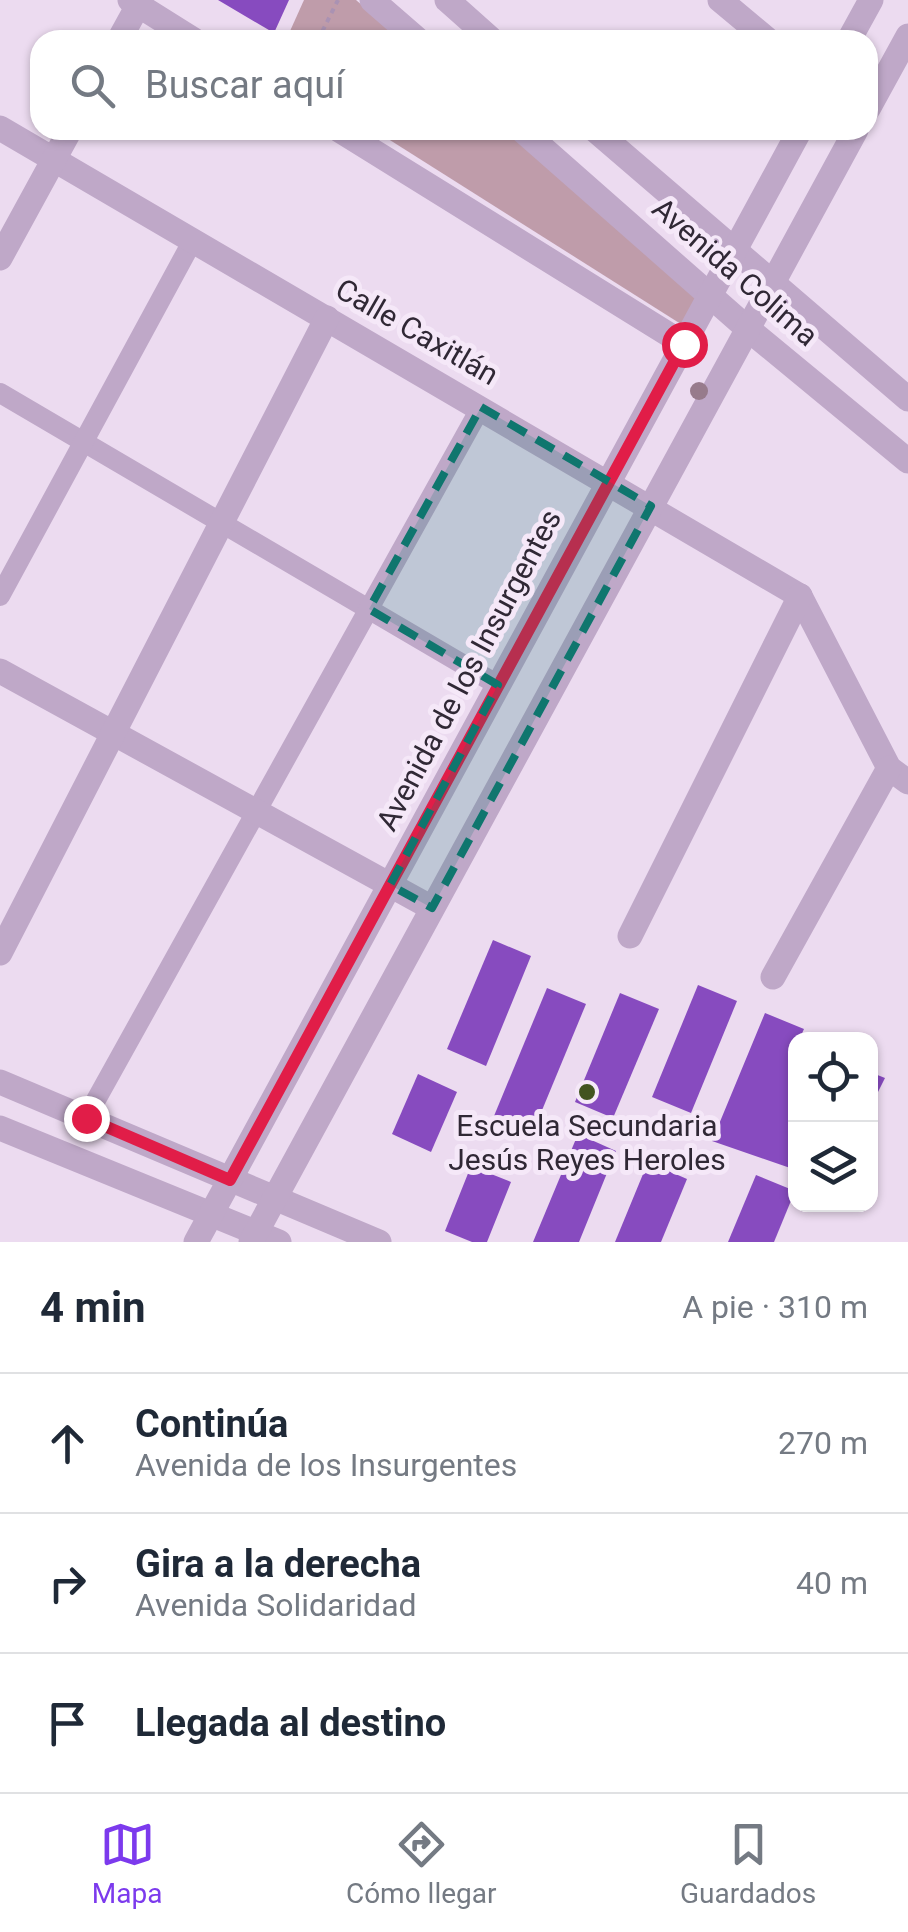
<!DOCTYPE html>
<html lang="es">
<meta charset="utf-8">
<style>
:root{--surface:#fff;--page:#f2f2f3;--text:#1f2937;--muted:#747a83;--line:#e0e1e3;--accent:#7c3aed}
body{margin:0;font-family:Roboto,sans-serif;background:var(--page);color:var(--text)}
.controls{position:absolute;right:30px;bottom:30px;display:grid;overflow:hidden;border-radius:20px;box-shadow:0 2px 8px #0004}
.controls button{width:90px;height:90px;display:grid;place-items:center;padding:0;border:0;border-bottom:2px solid var(--line);background:var(--surface);color:var(--text);font:50px sans-serif}
.stop{position:absolute;width:30px;height:30px;margin:-22px;border:8px solid #e11d48;border-radius:50%;background:#fff}
.stop.end{background:#e11d48;border-color:#fff;box-shadow:0 2px 10px #0008}
.list{margin:0;padding:0;list-style:none}
h2{display:flex;justify-content:space-between;align-items:center;height:130px;margin:0;padding:0 40px;font-size:42px}
h2 small{font-size:32px;font-weight:400;color:var(--muted)}
.list li{display:grid;grid-template-columns:65px 1fr auto;gap:30px;align-items:center;box-sizing:border-box;height:140px;padding:0 40px;border-top:2px solid var(--line)}
.list b{display:block;font-size:38px;white-space:nowrap}
.list p{margin:0;font-size:32px;white-space:nowrap;color:var(--muted)}
.list em{font-size:32px;font-style:normal;color:var(--muted)}
.icon{flex:none;width:55px;height:55px;fill:none;stroke:currentColor;stroke-width:2;stroke-linecap:round;stroke-linejoin:round}
.map{position:relative;flex:none;width:908px;height:1242px;overflow:hidden}
.search{position:absolute;background:var(--surface);box-shadow:0 2px 8px #0004;left:30px;right:30px;top:30px;height:110px;display:flex;align-items:center;gap:25px;box-sizing:border-box;padding:0 35px;border-radius:30px;color:var(--muted);font-size:38px}
.sheet{height:550px;background:var(--surface)}
nav{display:flex;justify-content:space-around;align-items:center;box-sizing:border-box;height:140px;border-top:2px solid var(--line);background:var(--surface);font-size:28px;color:var(--muted)}
nav a{display:grid;justify-items:center;gap:5px}
nav .on{color:var(--accent)}
.map>svg:first-child{display:block}
.green{fill:#bf9caa}
.building{fill:#874bbf}
.lines{fill:none;stroke-linecap:round;stroke-linejoin:round}
.path{stroke:#aa92b3;stroke-width:4;stroke-dasharray:5 5;stroke-linecap:butt}
.pedestrian{stroke:#bfa8c8;stroke-width:20}
.minor{stroke:#bfa8c8;stroke-width:25}
.tertiary{stroke:#bfa8c8;stroke-width:25}
.tree{fill:#977b8c}
.route{stroke:#e11d48;stroke-width:12}
.marked{fill:#0f766e;fill-opacity:0.2;stroke:#0f766e;stroke-width:8;stroke-dasharray:20 12;stroke-linejoin:round}
.poi-dot{fill:#425420;stroke:#f5e8f8;stroke-width:4}
.labels{text-anchor:middle;stroke-width:10;stroke-linejoin:round;paint-order:stroke}
.street-label{font-size:30px;fill:#302835;stroke:#f5e8f8}
.poi-label{font-size:30px;fill:#302835;stroke:#f5e8f8}
</style>
<div class="map">
<svg width="908" height="1242" viewBox="0 0 908 1242">
<rect width="100%" height="100%" fill="#ecdbf0"/>
<!-- green -->
<g class="green">
<polygon points="304,0 356,0 402,40 286,40"/>
<polygon points="374,130 506,130 701,297 684,326"/>
</g>
<!-- building -->
<g class="building">
<polygon points="218,0 289,0 274,33"/>
<polygon points="493,940 531,956 486,1066 447,1049"/>
<polygon points="698,985 737,1001 691,1113 652,1097"/>
<polygon points="547,988 586,1004 533,1132 494,1116"/>
<polygon points="620,993 659,1009 613,1118 575,1102"/>
<polygon points="765,1013 804,1029 799,1040 796,1040 796,1170 712,1141"/>
<polygon points="870,1072 885,1078 870,1108"/>
<polygon points="418,1074 457,1092 431,1152 392,1134"/>
<polygon points="578,1134 616,1151 579,1242 533,1242"/>
<polygon points="648,1162 687,1179 661,1242 615,1242"/>
<polygon points="471,1166 511,1182 487,1242 472,1242 445,1231"/>
<polygon points="756,1175 795,1191 774,1242 728,1242"/>
</g>
<g class="lines">
<!-- path -->
<polyline class="path" points="318,40 338,0"/>
<!-- pedestrian -->
<g class="pedestrian">
<polyline points="0,393 498,685"/>
<polyline points="0,596 193,240"/>
<polyline points="86,1118 481,407"/>
</g>
<!-- minor -->
<g class="minor">
<polyline points="130,0 194,40"/>
<polyline points="720,0 768,40"/>
<polyline points="0,128 800,596"/>
<polyline points="339,130 684,344"/>
<polyline points="800,596 889,768 908,782"/>
<polyline points="0,671 432,908"/>
<polyline points="630,936 800,596"/>
<polyline points="0,953 327,318"/>
<polyline points="773,977 889,768"/>
</g>
<!-- tertiary -->
<g class="tertiary">
<polyline points="372,0 418,40"/>
<polyline points="447,0 492,40"/>
<polyline points="119,40 141,0"/>
<polyline points="849,40 871,0"/>
<polyline points="868,109 908,36"/>
<polyline points="522,130 748,329 908,461"/>
<polyline points="595,130 908,399"/>
<polyline points="0,258 70,130"/>
<polyline points="0,1082 379,1242"/>
<polyline points="0,1128 279,1242"/>
<polyline points="196,1242 800,130"/>
<polyline points="251,1242 856,130"/>
</g>
</g>
<!-- trees -->
<circle class="tree" cx="699" cy="391" r="9"/>
<g class="lines">
<!-- route -->
<polyline class="route" points="86,1118 230,1180 684,344"/>
</g>
<!-- marked area -->
<path class="marked" d="M 481,407 L 651,506 L 432,908 L 390,885 L 498,685 L 369,609 Z"/>
<!-- markers -->
<circle class="poi-dot" cx="587" cy="1092" r="10"/>
<g class="labels">
<!-- street labels -->
<g class="street-label">
<text transform="translate(735 272) rotate(41)" y="10">Avenida Colima</text>
<text transform="translate(417 332) rotate(30)" y="10">Calle Caxitlán</text>
<text transform="translate(469 670) rotate(-62)" y="10">Avenida de los Insurgentes</text>
</g>
<!-- poi labels -->
<g class="poi-label">
<text x="587" y="1136">Escuela Secundaria<tspan x="587" dy="34">Jesús Reyes Heroles</tspan></text>
</g>
</g>
</svg>
<div class="controls">
<button><svg class="icon" aria-label="locate" viewBox="0 0 24 24"><circle cx="12" cy="12" r="6"/><path d="M12 2v4M12 18v4M2 12h4M18 12h4"/></svg></button>
<button><svg class="icon" aria-label="layers" viewBox="0 0 24 24"><path d="M12 4l9 5-9 5-9-5zM3 14l9 5 9-5"/></svg></button>
</div>
<div class="stop" style="left:684px;top:344px"></div>
<div class="stop end" style="left:86px;top:1118px"></div>
<div class="search"><svg class="icon" aria-label="search" viewBox="0 0 24 24"><circle cx="10" cy="10" r="6"/><path d="M15 15l6 6"/></svg>Buscar aquí</div>
</div>
<section class="sheet">
<h2>4 min<small>A pie · 310 m</small></h2>
<ul class="list">
<li><svg class="icon" aria-label="ahead" viewBox="0 0 24 24"><path d="M12 20V5M6 11l6-6 6 6"/></svg><div><b>Continúa</b><p>Avenida de los Insurgentes</p></div><em>270 m</em></li>
<li><svg class="icon" aria-label="right" viewBox="0 0 24 24"><path d="M7 20v-9h11M14 6l5 5-5 5"/></svg><div><b>Gira a la derecha</b><p>Avenida Solidaridad</p></div><em>40 m</em></li>
<li><svg class="icon" aria-label="arrive" viewBox="0 0 24 24"><path d="M6 21V4h12l-3 4 3 4H6"/></svg><div><b>Llegada al destino</b></div></li>
</ul>
</section>
<nav>
<a class="on"><svg class="icon" aria-label="map" viewBox="0 0 24 24"><path d="M3 6l6-2 6 2 6-2v14l-6 2-6-2-6 2zM9 4v14M15 6v14"/></svg>Mapa</a>
<a><svg class="icon" aria-label="directions" viewBox="0 0 24 24"><path d="M12 3l9 9-9 9-9-9zM9 14v-3h6M13 9l2 2-2 2"/></svg>Cómo llegar</a>
<a><svg class="icon" aria-label="saved" viewBox="0 0 24 24"><path d="M7 4h10v16l-5-4-5 4z"/></svg>Guardados</a>
</nav>
